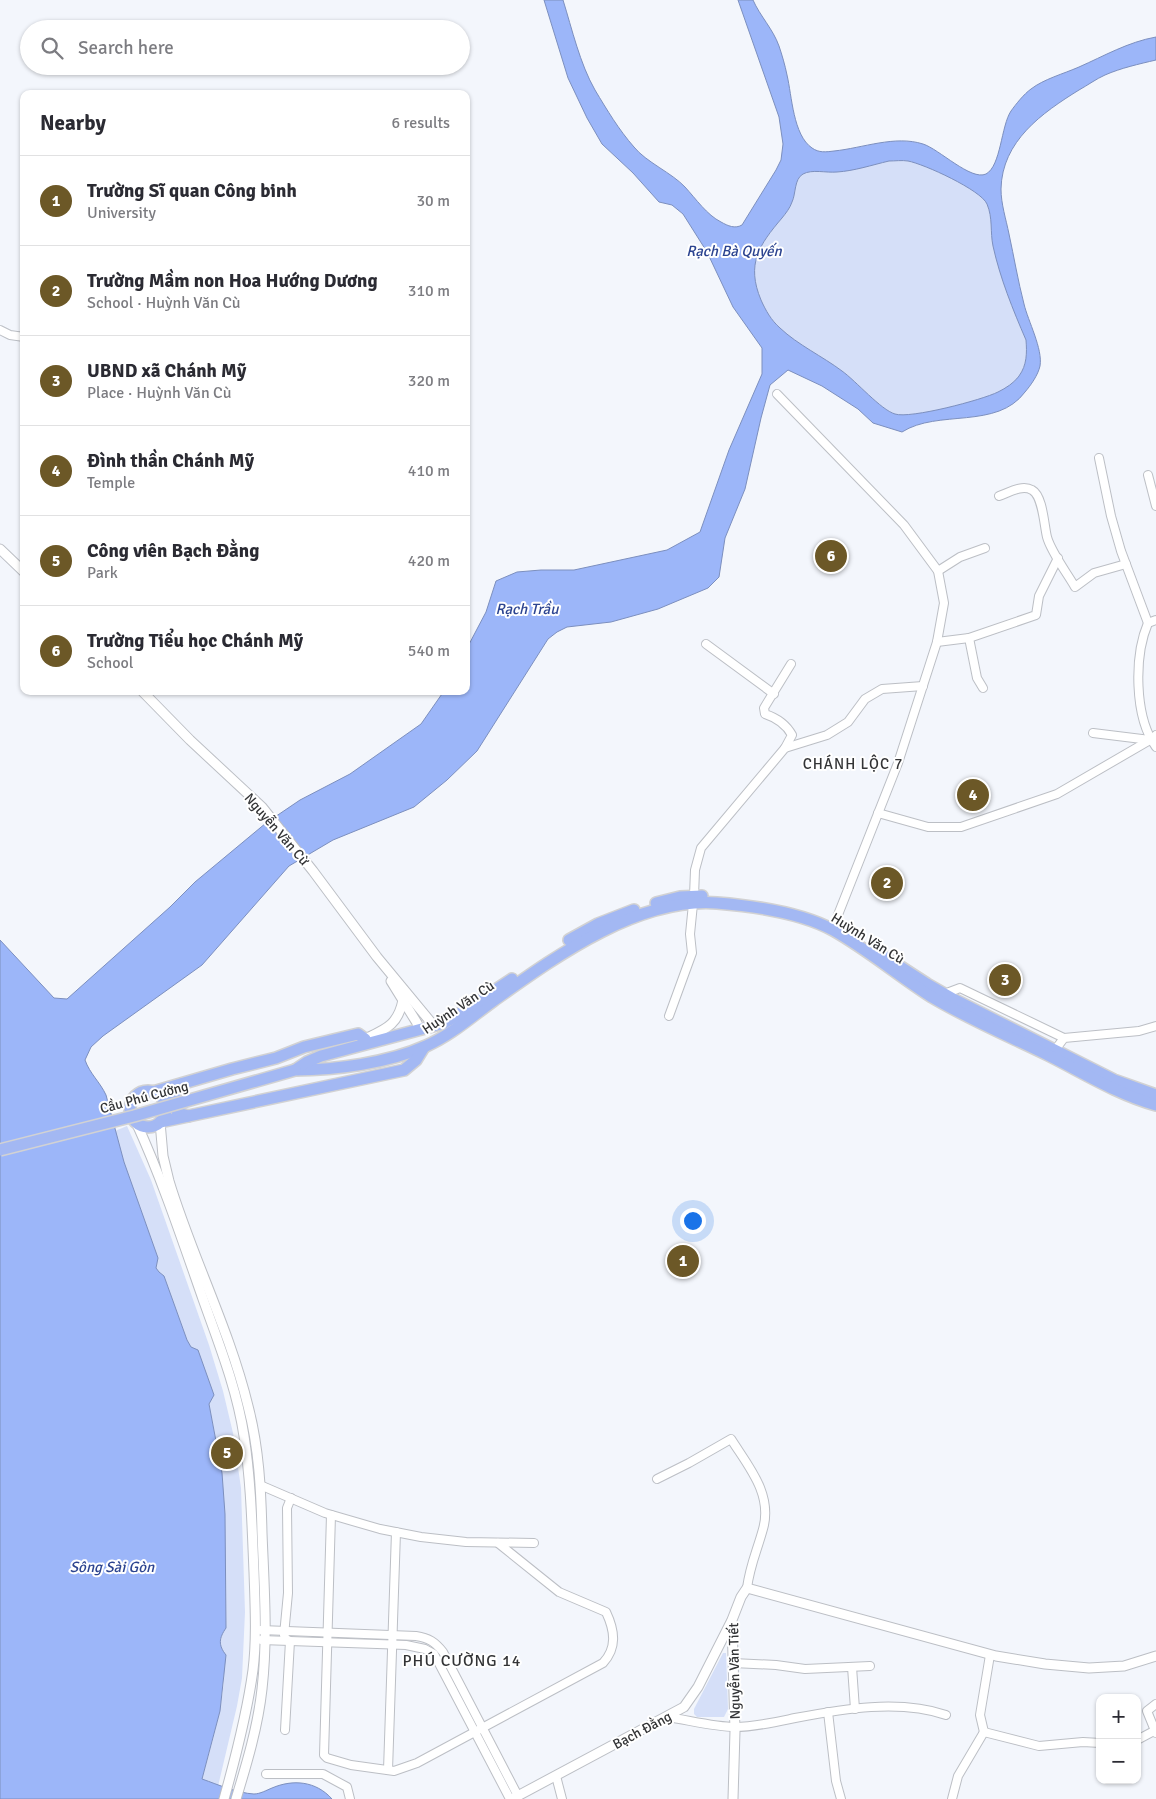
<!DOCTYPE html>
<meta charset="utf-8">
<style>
:root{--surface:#fff;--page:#f2f2f3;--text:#2b2b33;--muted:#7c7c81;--line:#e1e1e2;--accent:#6c5827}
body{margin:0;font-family:Signika,sans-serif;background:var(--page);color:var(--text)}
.controls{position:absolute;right:15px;bottom:15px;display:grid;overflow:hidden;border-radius:10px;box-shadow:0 1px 4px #0004}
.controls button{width:45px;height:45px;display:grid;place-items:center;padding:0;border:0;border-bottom:1px solid var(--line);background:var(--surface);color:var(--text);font:25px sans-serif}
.you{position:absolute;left:692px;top:1220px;width:18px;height:18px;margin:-12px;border:4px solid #fff;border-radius:50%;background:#1a73e8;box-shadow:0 0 0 8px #1a73e833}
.badge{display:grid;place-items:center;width:32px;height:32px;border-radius:50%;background:var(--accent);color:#fff;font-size:16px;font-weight:700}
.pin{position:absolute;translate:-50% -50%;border:2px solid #fff;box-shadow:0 1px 5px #0006}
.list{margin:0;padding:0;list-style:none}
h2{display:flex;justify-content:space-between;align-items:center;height:65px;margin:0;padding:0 20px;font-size:21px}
h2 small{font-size:16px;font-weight:400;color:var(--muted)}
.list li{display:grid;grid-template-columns:32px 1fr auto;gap:15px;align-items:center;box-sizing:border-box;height:90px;padding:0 20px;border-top:1px solid var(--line)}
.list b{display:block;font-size:19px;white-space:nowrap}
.list p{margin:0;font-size:16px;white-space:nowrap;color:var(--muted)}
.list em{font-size:16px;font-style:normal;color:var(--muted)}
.icon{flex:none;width:28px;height:28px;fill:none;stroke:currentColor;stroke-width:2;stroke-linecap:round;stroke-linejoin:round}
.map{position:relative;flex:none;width:1156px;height:1799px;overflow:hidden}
.search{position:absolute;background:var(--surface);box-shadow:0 1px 4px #0004;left:20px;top:20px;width:450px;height:55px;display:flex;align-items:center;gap:12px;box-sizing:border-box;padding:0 18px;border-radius:28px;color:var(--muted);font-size:19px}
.panel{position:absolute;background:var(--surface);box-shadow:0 1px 4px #0004;left:20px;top:90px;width:450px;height:605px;border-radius:10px}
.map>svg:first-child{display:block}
.green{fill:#d5dff8}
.water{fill:#9cb6f9;stroke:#7c8fbe;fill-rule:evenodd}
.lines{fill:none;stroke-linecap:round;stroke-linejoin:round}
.minor-casing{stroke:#bcbfc5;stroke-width:10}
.tertiary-casing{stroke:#bcbfc5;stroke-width:11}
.primary-casing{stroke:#d2d2d3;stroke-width:14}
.minor{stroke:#fff;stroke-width:8}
.tertiary{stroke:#fff;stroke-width:9}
.primary{stroke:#a3b8f3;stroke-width:11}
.primary-bridge-casing{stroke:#d2d2d3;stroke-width:14;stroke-linecap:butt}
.primary-bridge{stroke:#a3b8f3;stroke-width:11}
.labels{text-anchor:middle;stroke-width:4;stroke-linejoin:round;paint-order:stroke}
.street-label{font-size:14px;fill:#333436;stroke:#fff}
.water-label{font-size:15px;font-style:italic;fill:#2c4490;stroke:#fff}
.neighbourhood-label{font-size:15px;letter-spacing:1px;fill:#333436;stroke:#fff}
.quarter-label{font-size:16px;letter-spacing:1px;fill:#333436;stroke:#fff}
</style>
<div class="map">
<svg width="1156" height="1799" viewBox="0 0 1156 1799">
<rect width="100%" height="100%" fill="#f3f6fc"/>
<!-- green -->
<g class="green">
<path d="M 888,161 C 895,161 902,160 908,161 C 924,164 981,190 987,204 C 993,217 990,232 993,246 C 1000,278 1013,310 1026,340 C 1027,353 1027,365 1019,376 C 1014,383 1006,388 998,392 C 982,400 910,419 895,414 C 881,410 856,381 842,371 C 822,356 798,345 780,328 C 771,320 766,311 761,300 C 746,264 759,245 782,218 C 786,213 790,208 792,202 C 796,194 794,179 803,174 C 812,169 826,173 837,172 C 854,171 872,165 888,161 Z"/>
<path d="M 127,1126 L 151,1180 L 209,1345 L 223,1391 L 233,1433 L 241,1488 L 245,1612 L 242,1678 L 237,1706 L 215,1799 L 202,1779 C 211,1747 221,1714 224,1680 C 225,1661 214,1644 226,1628 L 225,1561 L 214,1429 L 209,1404 L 191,1347 L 187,1340 L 164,1276 L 159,1272 L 156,1268 L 158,1258 L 124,1162 L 115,1131 Z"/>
<polygon points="723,1653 726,1653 728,1709 724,1717 697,1717 694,1714 694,1709"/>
</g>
<!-- water -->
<path class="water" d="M 544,0 L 563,0 C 572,29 580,64 595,90 C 607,110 619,130 634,147 C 646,162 672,173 685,187 C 696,199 707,215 721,222 C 728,226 735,229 742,225 L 776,170 L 781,160 L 783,144 L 779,117 L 738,0 L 753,0 C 760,16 773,29 779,46 C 782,55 785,65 787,75 C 792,96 793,135 812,148 C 819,153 826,152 834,151 C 863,148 895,135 923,144 C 939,149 971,181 986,174 C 1001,166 1001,126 1011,111 C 1016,104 1024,94 1031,89 C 1044,79 1063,74 1079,67 C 1104,56 1128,42 1156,37 L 1156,60 C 1139,64 1121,68 1105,75 C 1096,79 1088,85 1079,90 C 1042,113 1002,141 1001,189 C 1001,204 1006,219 1009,234 C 1014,257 1018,281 1024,304 C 1028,321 1043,349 1040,366 C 1038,375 1031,385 1025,392 C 997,430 938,409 902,432 L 873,423 L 858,409 L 822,386 L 788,370 L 770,385 L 761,418 L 745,489 L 725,538 L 719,577 L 708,588 L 658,609 L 611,622 L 567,627 L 557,632 L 548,639 L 477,751 L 447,780 L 414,807 L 333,840 L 289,866 L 202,965 L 103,1036 L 91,1047 L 85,1060 C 90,1074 100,1082 106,1095 L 124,1162 L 158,1258 L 156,1268 L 159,1272 L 164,1276 L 187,1340 L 191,1347 L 198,1350 L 214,1395 L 209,1404 L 222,1473 L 225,1514 L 226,1628 C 219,1638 218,1645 226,1655 L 220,1711 L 202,1779 C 219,1785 237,1793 254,1794 C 260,1794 267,1790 272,1788 C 293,1779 316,1781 332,1799 L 0,1799 L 0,940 L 54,998 L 67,999 L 170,907 L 195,882 L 266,823 L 300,800 L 350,774 L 421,724 L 444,691 L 466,691 L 466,650 L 486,612 L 496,581 L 517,572 L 541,570 L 574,570 L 667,550 L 700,532 L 729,450 L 762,374 L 762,348 L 733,307 L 707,252 L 683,214 L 672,205 L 659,202 L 633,173 L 602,144 L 587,118 L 568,78 ZM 889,161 C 895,161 902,160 908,161 C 924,164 981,190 987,204 C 993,218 990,232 993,246 C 1000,278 1013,310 1026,340 C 1027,353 1027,365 1019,376 C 1014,383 1006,388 998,392 C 982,400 910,419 895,414 C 881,410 856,381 842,371 C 822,356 798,345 780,328 C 771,320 766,311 761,300 C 746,264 759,245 782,218 C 786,213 790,208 792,202 C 796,194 794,179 803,174 C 812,169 826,173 837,172 C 854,171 872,165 889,161 Z"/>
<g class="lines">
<defs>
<g id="minor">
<polyline points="0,330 10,335 24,337"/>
<polyline points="777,394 904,525 938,571 944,603 937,642 898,763 832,930"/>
<polyline points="1099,458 1111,516 1121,551 1148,623"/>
<polyline points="1148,475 1156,506"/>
<path d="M 999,496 C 1008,493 1022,484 1032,490 C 1043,496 1044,525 1047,537 C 1051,552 1067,573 1075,587 L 1094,573 L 1126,564"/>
<polyline points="938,571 960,557 985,548"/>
<path d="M 1156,620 L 1148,623 C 1134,656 1134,717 1156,747"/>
<polyline points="969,638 977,678 983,688"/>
<polyline points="937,642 969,638 1036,615 1039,596 1058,558"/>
<polyline points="706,644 774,694"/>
<polyline points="1093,733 1150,740 1156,735"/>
<path d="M 785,748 L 792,735 C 786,724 777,718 765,714 L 764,708 L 791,664"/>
<polyline points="878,813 928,827 961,827 1057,794 1150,740"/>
<polyline points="694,896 695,870 701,848 785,748 827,735 848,722 865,699 882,689 923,686"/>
<polyline points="944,994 960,988 1064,1038"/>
<polyline points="669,1016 692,953 690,934 693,904"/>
<polyline points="1055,1050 1064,1038 1139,1031 1156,1026"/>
<path d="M 657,1479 L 689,1463 L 731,1439 C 748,1466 773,1494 763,1529 C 757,1551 750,1565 747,1588"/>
<polyline points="260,1485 325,1513 380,1529 421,1537 466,1542 534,1543"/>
<path d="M 331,1515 L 324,1755 L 327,1758 L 351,1765 L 394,1771 L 417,1763 L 603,1663 C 617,1648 615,1631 606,1612 L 559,1592 L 498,1543"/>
<path d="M 261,1630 L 416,1636 C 429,1638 435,1642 443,1652 L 518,1796"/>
<polyline points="261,1640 406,1645 425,1649 434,1654 510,1799"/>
<polyline points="733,1663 776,1665 805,1669 870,1666"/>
<polyline points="852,1667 855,1709"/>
<polyline points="1156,1704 1147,1711 1156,1733"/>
<polyline points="828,1712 836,1781 841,1799"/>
<path d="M 667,1717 C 688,1720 715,1727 735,1727 C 755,1727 776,1722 795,1718 C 843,1709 899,1699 946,1715"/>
<polyline points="285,1730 290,1641 286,1639 284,1635 288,1593 287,1508 291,1498"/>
<polyline points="984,1732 980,1715 990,1655"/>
<polyline points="1137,1740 1154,1731"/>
<polyline points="388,1770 396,1532"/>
<polyline points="266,1774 323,1774 347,1787 350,1799"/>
<polyline points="556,1776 562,1799"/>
<polyline points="952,1799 958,1776 984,1732 1039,1746 1083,1742 1100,1743"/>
</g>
<g id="tertiary">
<polyline points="0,549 24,572"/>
<polyline points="142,691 190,740 262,807 313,871 377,957 434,1026"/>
<polyline points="391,981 417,1023 419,1030"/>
<path d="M 365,1039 C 386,1029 398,1025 403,1000"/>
<path d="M 136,1122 C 162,1179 182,1239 203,1299 C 219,1344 237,1389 244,1436 C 251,1481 252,1526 254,1572 C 255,1604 257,1637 253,1670 C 247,1714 236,1756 224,1799"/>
<path d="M 160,1122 L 163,1156 L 169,1181 C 192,1257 229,1328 248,1406 C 259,1448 261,1490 262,1533 C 264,1585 268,1637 262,1689 C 258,1726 247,1763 236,1799"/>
<polyline points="512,1799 684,1707 698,1687 731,1622"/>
<polyline points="733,1799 735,1731 732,1620 741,1597 747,1588 996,1656 1045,1664 1089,1668 1124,1666 1156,1656"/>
</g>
<g id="primary">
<polyline points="656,903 680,897 702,896"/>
<polyline points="569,940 598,924 634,910"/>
<polyline points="876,951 927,984 955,1000 1114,1080 1156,1095"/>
<path d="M 295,1070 C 336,1070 388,1063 426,1046 C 451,1035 471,1017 493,1001 C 555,957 637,897 717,903 C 754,906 800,912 833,930 C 867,949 899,976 932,997 C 969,1019 1009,1036 1048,1055 C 1084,1073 1117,1094 1156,1105"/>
<polyline points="295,1070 307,1062 321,1056 444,1023 453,1018 512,979"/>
<path d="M 182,1084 C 172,1093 171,1101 178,1113 L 188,1116"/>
<circle cx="148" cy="1109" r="18"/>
<polyline points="153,1092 232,1069 276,1058 304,1047 358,1034 365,1039"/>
<polyline points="160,1122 404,1070 416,1060 424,1047"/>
</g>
</defs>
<!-- minor casing -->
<use href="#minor" class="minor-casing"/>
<!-- tertiary casing -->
<use href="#tertiary" class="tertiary-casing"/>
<!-- primary casing -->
<use href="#primary" class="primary-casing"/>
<!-- minor -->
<use href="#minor" class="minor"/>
<!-- tertiary -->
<use href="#tertiary" class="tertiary"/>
<!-- primary -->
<use href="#primary" class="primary"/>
<defs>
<polyline id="primary-bridge" points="0,1150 134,1116 295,1070"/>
</defs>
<!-- primary-bridge casing -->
<use href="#primary-bridge" class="primary-bridge-casing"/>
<!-- primary-bridge -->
<use href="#primary-bridge" class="primary-bridge"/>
</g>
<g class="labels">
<!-- street labels -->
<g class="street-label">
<text transform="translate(277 829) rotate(49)" y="5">Nguyễn Văn Cừ</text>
<text transform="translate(868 938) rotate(32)" y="5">Huỳnh Văn Cù</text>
<text transform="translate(458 1007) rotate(-34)" y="5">Huỳnh Văn Cù</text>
<text transform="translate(144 1097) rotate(-15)" y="5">Cầu Phú Cường</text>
<text transform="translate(734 1671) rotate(-91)" y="5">Nguyễn Văn Tiết</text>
<text transform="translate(642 1730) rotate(-28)" y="5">Bạch Đằng</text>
</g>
<!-- water labels -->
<g class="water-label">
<text x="734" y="256">Rạch Bà Quyến</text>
<text x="527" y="614">Rạch Trầu</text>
<text x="112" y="1572">Sông Sài Gòn</text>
</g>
<!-- neighbourhood labels -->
<g class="neighbourhood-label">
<text x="853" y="769">CHÁNH LỘC 7</text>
</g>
<!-- quarter labels -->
<g class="quarter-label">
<text x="462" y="1666">PHÚ CƯỜNG 14</text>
</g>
</g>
</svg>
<div class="controls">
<button>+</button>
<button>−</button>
</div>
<div class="you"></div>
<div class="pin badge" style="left:683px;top:1261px">1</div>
<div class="pin badge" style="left:887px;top:883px">2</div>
<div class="pin badge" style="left:1005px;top:980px">3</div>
<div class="pin badge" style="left:973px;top:795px">4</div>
<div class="pin badge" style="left:227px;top:1453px">5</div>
<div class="pin badge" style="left:831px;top:556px">6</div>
<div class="search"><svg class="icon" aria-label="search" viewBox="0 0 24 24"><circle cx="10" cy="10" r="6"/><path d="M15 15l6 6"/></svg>Search here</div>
<section class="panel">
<h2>Nearby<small>6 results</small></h2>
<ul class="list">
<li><span class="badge">1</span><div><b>Trường Sĩ quan Công binh</b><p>University</p></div><em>30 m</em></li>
<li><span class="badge">2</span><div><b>Trường Mầm non Hoa Hướng Dương</b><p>School · Huỳnh Văn Cù</p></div><em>310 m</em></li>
<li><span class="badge">3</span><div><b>UBND xã Chánh Mỹ</b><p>Place · Huỳnh Văn Cù</p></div><em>320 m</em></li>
<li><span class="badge">4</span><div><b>Đình thần Chánh Mỹ</b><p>Temple</p></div><em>410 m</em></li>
<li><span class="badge">5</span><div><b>Công viên Bạch Đằng</b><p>Park</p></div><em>420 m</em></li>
<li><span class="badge">6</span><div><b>Trường Tiểu học Chánh Mỹ</b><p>School</p></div><em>540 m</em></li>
</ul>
</section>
</div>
